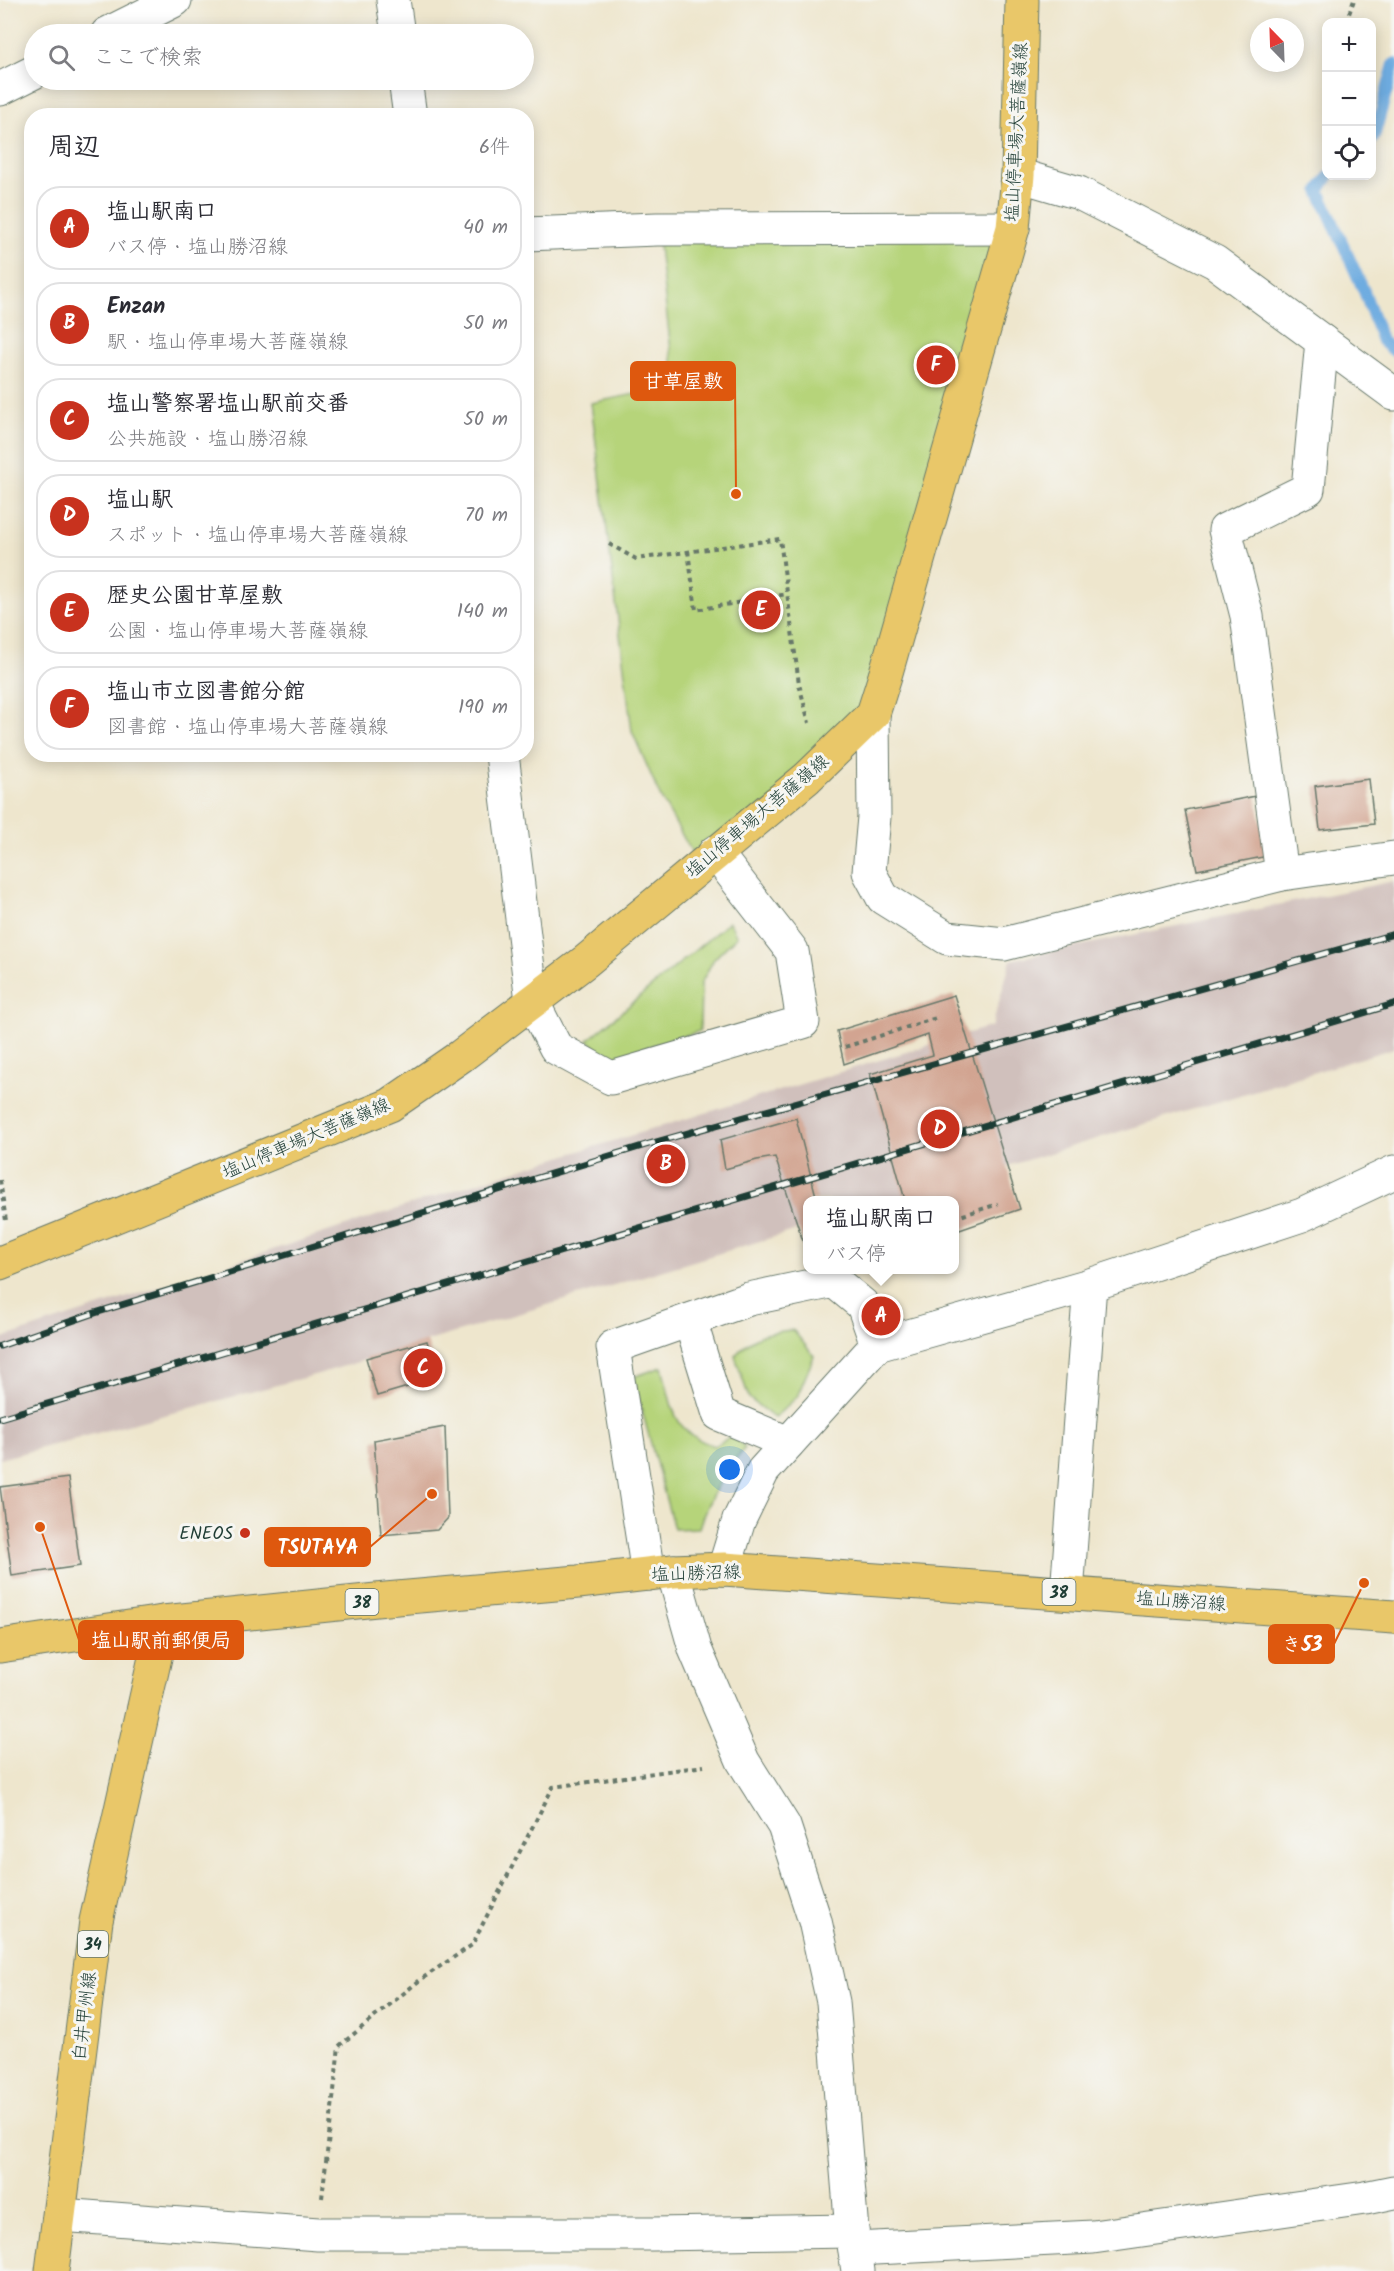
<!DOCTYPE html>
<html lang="ja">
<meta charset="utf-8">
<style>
:root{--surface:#fff;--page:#f2f2f3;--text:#2b2b33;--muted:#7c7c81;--line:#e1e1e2;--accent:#c8321e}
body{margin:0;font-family:Kalam,"Klee One",sans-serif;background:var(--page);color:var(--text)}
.controls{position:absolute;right:18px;top:18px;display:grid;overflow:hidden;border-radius:12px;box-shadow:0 3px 15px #0003}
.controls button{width:54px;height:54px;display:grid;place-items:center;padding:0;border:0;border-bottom:2px solid var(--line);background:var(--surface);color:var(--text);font:30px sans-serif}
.compass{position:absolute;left:1250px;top:18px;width:54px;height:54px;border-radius:50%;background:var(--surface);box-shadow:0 3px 15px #0003;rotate:337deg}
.you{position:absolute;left:730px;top:1470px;width:21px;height:21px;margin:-15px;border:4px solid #fff;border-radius:50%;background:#1a73e8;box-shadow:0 0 0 9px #1a73e833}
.badge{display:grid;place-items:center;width:39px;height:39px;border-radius:50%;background:var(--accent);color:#fff;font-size:20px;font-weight:700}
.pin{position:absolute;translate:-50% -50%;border:3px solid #fff;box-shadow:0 2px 6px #0006}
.popup{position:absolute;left:803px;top:1196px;width:156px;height:78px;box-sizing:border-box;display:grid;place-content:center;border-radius:12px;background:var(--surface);filter:drop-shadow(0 2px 4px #0005);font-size:20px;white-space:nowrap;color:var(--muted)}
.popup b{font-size:22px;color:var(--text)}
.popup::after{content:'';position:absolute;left:50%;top:100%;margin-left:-12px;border:12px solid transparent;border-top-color:var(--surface)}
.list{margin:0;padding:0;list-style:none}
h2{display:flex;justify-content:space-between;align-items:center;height:78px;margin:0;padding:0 24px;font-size:26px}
h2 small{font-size:20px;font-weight:400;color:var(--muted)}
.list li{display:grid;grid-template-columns:39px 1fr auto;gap:18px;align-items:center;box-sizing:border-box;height:84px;margin:0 12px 12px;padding:0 12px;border:2px solid var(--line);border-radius:24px}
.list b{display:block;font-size:22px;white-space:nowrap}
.list p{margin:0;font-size:20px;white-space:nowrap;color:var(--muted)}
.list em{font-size:20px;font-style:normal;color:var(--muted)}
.icon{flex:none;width:33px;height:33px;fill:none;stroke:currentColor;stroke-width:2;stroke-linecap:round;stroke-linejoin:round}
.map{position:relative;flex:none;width:1394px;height:2271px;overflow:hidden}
.search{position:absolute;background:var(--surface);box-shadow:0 3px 15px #0003;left:24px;top:24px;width:510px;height:66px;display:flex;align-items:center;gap:15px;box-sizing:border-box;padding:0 21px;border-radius:33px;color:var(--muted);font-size:22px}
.panel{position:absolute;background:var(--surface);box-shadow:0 3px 15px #0003;left:24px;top:108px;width:510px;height:654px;border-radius:24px}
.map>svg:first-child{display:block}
.industrial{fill:#d0c0bc}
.green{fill:#b6d47a;stroke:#6a8857;stroke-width:1.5}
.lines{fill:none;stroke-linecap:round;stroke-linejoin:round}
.stream{stroke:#6eace0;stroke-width:12}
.building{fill:#d2a491}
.minor-casing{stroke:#67786a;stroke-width:35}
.major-casing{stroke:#67786a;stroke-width:35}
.path{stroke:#67786a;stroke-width:4;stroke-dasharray:4.5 4.5;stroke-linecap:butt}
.minor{stroke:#fff;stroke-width:33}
.major{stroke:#e9c769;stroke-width:33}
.rail-casing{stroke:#1f3d34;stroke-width:7}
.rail{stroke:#f6f6f2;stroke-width:4.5;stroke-dasharray:14;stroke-linecap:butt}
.poi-dot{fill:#c8321e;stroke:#f6f6f2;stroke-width:2}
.labels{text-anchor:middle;stroke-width:6;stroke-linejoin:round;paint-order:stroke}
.shield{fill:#f6f6f2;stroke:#60746d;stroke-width:1.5}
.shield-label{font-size:16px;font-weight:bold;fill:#1f3d34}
.street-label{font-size:18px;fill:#1f3d34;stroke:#f6f6f2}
.poi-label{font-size:18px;fill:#1f3d34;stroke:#f6f6f2;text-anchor:end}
.leader{fill:none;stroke:#de580e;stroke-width:2}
.callout-dot{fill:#de580e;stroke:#f6f6f2;stroke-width:2}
.callout{fill:#de580e;stroke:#de580e;stroke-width:2}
.callout-label{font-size:20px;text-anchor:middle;font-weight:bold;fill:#fff}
</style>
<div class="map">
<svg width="1394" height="2271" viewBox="0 0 1394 2271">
<rect width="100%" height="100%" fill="#f6f6f2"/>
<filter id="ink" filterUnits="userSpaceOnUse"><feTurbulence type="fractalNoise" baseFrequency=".0167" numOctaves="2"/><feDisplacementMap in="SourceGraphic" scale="12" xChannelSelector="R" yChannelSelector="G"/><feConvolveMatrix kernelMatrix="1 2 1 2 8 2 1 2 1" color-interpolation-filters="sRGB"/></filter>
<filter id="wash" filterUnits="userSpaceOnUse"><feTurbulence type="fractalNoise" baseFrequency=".008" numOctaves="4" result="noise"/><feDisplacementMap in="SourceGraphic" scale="24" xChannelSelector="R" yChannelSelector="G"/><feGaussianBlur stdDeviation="1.35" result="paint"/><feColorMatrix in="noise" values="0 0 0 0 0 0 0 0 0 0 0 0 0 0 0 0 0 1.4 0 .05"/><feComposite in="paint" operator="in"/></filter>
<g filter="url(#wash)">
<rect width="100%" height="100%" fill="#eee6cd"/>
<!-- industrial -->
<polygon class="industrial" points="1394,881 1394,1048 896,1200 808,1200 807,1227 318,1374 0,1459 0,1339 501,1175 992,1026 1011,960"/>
<!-- green -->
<g class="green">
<polygon points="1013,228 873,714 698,863 661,798 632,731 591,403 675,386 657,229"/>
<polygon points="729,922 737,936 714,959 701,983 700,1031 608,1059 588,1040"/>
<path d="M 793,1330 L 814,1356 L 797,1397 L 774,1418 L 749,1398 L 735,1356 C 752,1334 767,1332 793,1330 Z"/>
<path d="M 662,1367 C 673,1406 670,1431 714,1446 L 734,1435 L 745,1448 C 725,1473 708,1497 699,1528 L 674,1529 L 633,1377 Z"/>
</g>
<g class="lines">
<!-- stream -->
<g class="stream">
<polyline points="1372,139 1374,137 1394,64"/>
<polyline points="1329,176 1319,191 1364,291 1382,341 1394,351"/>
</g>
</g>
<g id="blocks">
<!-- building -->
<g class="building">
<polygon points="1369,779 1374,824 1320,830 1315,786"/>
<polygon points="1256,796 1268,856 1197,870 1185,810"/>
<polygon points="954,995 1020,1209 954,1232 954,1200 905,1200 870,1074 933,1055 928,1035 844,1064 837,1031"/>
<polygon points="796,1118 817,1200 808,1200 807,1253 775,1157 757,1160 725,1169 720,1140"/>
<polygon points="427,1341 438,1378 377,1396 366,1358"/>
<polygon points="445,1427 448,1518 437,1530 381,1535 374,1440"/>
<polygon points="68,1478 80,1566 12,1576 0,1487"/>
</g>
</g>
</g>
<g filter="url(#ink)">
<use href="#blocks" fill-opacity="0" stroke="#67786a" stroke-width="1.5"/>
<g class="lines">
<defs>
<g id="minor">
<polyline points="393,0 398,34"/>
<polyline points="107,34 175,0"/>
<polyline points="405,80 410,116"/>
<polyline points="0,89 34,72"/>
<polyline points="1018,175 1079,193 1215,262 1394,394"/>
<polyline points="526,234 657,229 1013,228"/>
<polyline points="873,714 874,817 869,872 883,898 947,938 1004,944 1282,874 1394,858"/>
<polyline points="502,754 532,1001 556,1048 611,1078 803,1022 792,951 715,852"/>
<polyline points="1282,874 1247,616 1225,530 1308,489 1322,341"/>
<polyline points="690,1320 719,1414 788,1443"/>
<polyline points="877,1345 1090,1285 1302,1215 1394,1172"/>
<polyline points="673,1571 695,1649 743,1761 784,1826 815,1921 833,2002 852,2231 858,2271"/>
<polyline points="648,1574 613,1347 749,1299 834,1281 863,1305 877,1345 763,1471 739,1520 724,1569"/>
<polyline points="1067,1593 1090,1285"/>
<polyline points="60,2215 318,2234 652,2234 852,2231"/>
<polyline points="855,2249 1093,2237 1365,2198 1394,2192"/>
</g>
<g id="major">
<polyline points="0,1263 390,1105 461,1056 586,961 807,778 873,714 885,676 1013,228 1018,175 1022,0"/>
<polyline points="0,1646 163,1622 386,1599 578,1582 673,1571 724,1569 1394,1617"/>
<polyline points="52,2271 96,1921 163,1622"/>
</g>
</defs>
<!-- minor casing -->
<use href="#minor" class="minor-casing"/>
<!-- major casing -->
<use href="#major" class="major-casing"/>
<!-- path -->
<g class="path">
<polyline points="1346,22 1354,0"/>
<polyline points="609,544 636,559 780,539 799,684 809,723"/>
<polyline points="688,551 696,610 787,594"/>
<polyline points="845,1047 936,1018"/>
<polyline points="0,1180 6,1221"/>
<polyline points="954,1218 998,1204"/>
<polyline points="322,2198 339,2046 420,1980 472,1945 553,1787 704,1766"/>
</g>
<!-- minor -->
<use href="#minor" class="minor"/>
<!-- major -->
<use href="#major" class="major"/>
<defs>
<g id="rail">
<polyline points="0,1346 95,1313 649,1144 1394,934"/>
<polyline points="0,1418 1394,1004"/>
</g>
</defs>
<!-- rail casing -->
<use href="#rail" class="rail-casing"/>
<!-- rail -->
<use href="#rail" class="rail"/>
</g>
</g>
<!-- markers -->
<circle class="poi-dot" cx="245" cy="1533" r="6"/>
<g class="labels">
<!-- shield labels -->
<g class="shield">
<rect x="1042.5" y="1579" width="33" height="26" rx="4.5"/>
<rect x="345.5" y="1589" width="33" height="26" rx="4.5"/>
<rect x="78" y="1931" width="30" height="26" rx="4.5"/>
</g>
<g class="shield-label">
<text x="1059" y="1598">38</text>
<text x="362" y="1608">38</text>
<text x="93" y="1950">34</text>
</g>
<!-- street labels -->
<g class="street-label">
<text transform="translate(1016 132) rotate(-87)" y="6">塩山停車場大菩薩嶺線</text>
<text transform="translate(757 816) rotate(-40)" y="6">塩山停車場大菩薩嶺線</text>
<text transform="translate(306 1138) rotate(-23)" y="6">塩山停車場大菩薩嶺線</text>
<text transform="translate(696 1573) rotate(-2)" y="6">塩山勝沼線</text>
<text transform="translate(1181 1601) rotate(4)" y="6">塩山勝沼線</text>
<text transform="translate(84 2016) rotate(-83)" y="6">白井甲州線</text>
</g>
<!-- poi labels -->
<g class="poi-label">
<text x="233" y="1539">ENEOS</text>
</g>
</g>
<!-- callouts -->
<path class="leader" d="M736 494L735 381M432 1494L370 1547M40 1527L79 1640M1364 1583L1334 1644"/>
<g class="callout-dot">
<circle cx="736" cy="494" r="6"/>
<circle cx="432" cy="1494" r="6"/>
<circle cx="40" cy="1527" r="6"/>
<circle cx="1364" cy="1583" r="6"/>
</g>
<g class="callout">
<rect x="631" y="362" width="104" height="38" rx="6"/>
<rect x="265" y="1528" width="105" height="38" rx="6"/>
<rect x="79" y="1621" width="164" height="38" rx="6"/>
<rect x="1269" y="1625" width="65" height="38" rx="6"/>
</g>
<g class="callout-label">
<text x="683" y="388">甘草屋敷</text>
<text x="318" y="1554">TSUTAYA</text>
<text x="161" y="1647">塩山駅前郵便局</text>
<text x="1302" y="1651">き53</text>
</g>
</svg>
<div class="controls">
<button>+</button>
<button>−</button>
<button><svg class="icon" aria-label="locate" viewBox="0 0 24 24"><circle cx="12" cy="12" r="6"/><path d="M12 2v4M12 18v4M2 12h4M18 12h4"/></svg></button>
</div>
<svg class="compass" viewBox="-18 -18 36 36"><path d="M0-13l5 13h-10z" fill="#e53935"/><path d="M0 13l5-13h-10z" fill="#7c7c81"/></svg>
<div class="you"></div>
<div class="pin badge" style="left:881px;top:1316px">A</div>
<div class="popup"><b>塩山駅南口</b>バス停</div>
<div class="pin badge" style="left:666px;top:1164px">B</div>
<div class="pin badge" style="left:423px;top:1368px">C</div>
<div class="pin badge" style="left:940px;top:1129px">D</div>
<div class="pin badge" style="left:761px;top:610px">E</div>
<div class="pin badge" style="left:936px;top:365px">F</div>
<div class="search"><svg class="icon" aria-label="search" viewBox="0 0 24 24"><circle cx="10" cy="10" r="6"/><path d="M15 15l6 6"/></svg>ここで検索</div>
<section class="panel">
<h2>周辺<small>6件</small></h2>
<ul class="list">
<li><span class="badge">A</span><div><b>塩山駅南口</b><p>バス停 · 塩山勝沼線</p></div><em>40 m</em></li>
<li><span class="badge">B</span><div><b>Enzan</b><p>駅 · 塩山停車場大菩薩嶺線</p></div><em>50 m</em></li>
<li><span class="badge">C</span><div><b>塩山警察署塩山駅前交番</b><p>公共施設 · 塩山勝沼線</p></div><em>50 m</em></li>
<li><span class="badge">D</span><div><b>塩山駅</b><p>スポット · 塩山停車場大菩薩嶺線</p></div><em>70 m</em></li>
<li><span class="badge">E</span><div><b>歴史公園甘草屋敷</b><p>公園 · 塩山停車場大菩薩嶺線</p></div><em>140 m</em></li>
<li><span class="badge">F</span><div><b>塩山市立図書館分館</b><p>図書館 · 塩山停車場大菩薩嶺線</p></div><em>190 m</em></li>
</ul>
</section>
</div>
